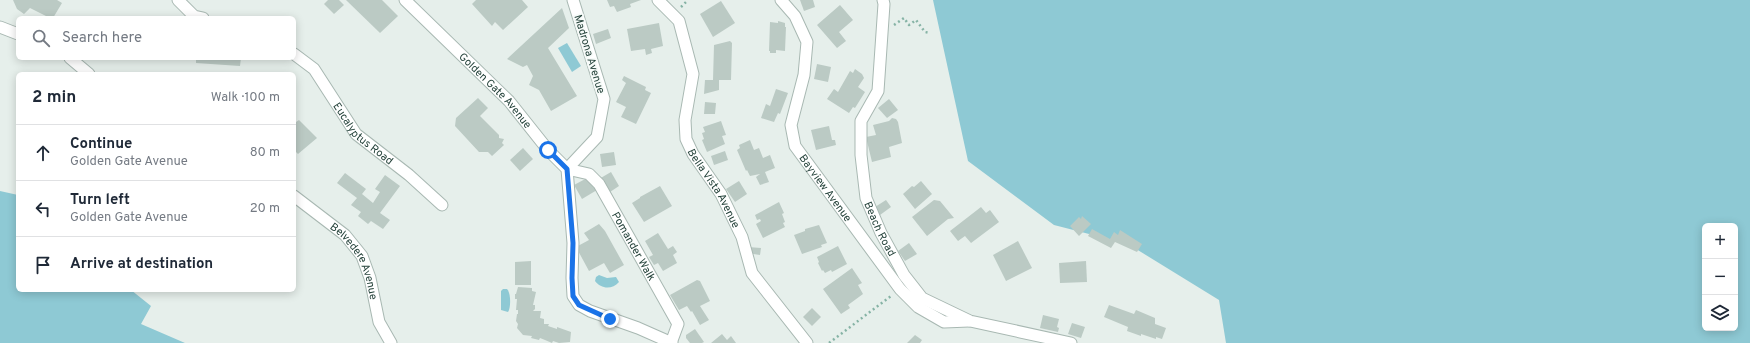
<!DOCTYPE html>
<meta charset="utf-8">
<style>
:root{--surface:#fff;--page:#f2f2f3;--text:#1f2937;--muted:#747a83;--line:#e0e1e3}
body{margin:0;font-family:Overpass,sans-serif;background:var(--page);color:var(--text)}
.controls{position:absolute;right:12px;bottom:12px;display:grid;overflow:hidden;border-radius:6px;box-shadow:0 2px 10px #0003}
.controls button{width:36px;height:36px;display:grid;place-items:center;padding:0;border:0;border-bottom:1px solid var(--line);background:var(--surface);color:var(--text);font:20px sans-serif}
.stop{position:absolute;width:12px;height:12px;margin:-9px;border:3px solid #1a73e8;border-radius:50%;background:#fff}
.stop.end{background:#1a73e8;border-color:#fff;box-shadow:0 1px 4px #0008}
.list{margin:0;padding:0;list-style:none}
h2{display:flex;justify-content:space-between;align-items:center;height:52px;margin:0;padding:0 16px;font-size:17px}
h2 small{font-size:13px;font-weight:400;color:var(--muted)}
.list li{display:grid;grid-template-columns:26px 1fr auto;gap:12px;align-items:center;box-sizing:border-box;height:56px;padding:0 16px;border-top:1px solid var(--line)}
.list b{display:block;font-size:15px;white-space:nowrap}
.list p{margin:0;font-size:13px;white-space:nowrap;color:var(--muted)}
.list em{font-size:13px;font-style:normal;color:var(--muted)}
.icon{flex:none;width:22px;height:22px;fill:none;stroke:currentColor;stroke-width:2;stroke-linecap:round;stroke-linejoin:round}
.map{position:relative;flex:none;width:1750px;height:343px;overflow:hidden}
.search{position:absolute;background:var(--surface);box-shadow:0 2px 10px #0003;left:16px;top:16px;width:280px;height:44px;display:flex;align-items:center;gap:10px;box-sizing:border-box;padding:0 14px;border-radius:6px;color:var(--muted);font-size:15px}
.panel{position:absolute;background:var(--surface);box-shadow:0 2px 10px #0003;left:16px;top:72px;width:280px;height:220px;border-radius:6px}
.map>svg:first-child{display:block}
.water{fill:#8ec9d4;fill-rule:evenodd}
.building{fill:#bbcac4}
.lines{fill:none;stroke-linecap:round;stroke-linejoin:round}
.street-casing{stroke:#a8b8b2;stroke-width:13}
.path{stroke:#86b3a5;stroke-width:2.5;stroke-dasharray:2 3;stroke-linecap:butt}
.street{stroke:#fff;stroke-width:11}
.route{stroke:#1a73e8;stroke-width:5}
.labels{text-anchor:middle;stroke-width:3.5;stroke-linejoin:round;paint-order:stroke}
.street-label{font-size:11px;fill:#24423a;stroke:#f7fbf9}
</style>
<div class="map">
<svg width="1750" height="343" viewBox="0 0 1750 343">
<rect width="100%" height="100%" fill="#e6efeb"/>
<!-- water -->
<g class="water">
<path d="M 933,0 L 1750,0 L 1750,343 L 1226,343 L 1219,300 L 1128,244 L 1054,225 L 968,161 ZM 1705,226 L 1735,226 L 1735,328 L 1705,328 Z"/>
<polygon points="567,43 581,66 572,72 558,48"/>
<polygon points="0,191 18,195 18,290 131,290 151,306 141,324 185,343 0,343"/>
<path d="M 599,275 L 607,278 L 616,277 L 619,282 C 612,290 601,289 595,281 L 596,277 Z"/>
<path d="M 503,289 L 507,289 C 511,293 511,308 508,312 L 501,310 L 501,291 Z"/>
</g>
<!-- building -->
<g class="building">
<polygon points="13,0 57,0 62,3 53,18 50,18 30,8 24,14 17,9"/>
<polygon points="328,0 339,0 344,5 334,14 324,4"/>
<polygon points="346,0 382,0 398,16 380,33"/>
<polygon points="476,0 522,0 528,7 503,30 495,22 492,26 472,4"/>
<polygon points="607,0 641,0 630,4 631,7 617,12 614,6 610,7"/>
<polygon points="800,0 813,0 815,7 804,11"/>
<polygon points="721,1 735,23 713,37 700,14"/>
<polygon points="840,5 853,20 839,32 846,41 837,48 817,25"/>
<polygon points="562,8 569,28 548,48 577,96 551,111 539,90 529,85 533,76 527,65 523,67 507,59"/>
<polygon points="778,21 785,23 785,27 786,27 785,51 776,50 776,53 770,53 770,51 769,51 770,22 778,23"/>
<polygon points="659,23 663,46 651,49 652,53 646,55 645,49 631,51 627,29"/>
<polygon points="608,29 611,38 596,44 593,34"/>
<polygon points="730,41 732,43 731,80 719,80 719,90 704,94 705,80 713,80 714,45"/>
<polygon points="196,58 241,58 240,66 196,63"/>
<polygon points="817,64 831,67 828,82 814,79"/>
<polygon points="855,69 862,74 864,78 858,87 865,92 855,108 853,107 849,113 827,99 834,89 838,92 850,71 853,73"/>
<polygon points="624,76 646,87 645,90 651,93 636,124 621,117 626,107 616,102 626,83 622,80"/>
<polygon points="776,89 788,93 780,114 778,113 774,122 761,118 766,104 770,106"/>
<polygon points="478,98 488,108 480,116 499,135 499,138 504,139 502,143 504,145 492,156 488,152 479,152 455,126 456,118"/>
<polygon points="889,99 898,110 887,118 878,108"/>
<polygon points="705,102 716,103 715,114 704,114"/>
<polygon points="892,118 896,119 898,122 902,143 889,147 891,157 872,162 866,137 876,135 873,125 889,121"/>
<polygon points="294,120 296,122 299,120 317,138 298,154 294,150"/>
<polygon points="721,121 726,135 722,136 725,144 707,152 702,140 704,139 702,133 705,132 703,127"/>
<polygon points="829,126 832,140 835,140 836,145 816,150 811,130"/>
<polygon points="750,140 754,150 759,148 763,158 770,155 775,168 765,172 769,182 760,185 756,177 760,174 750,176 747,170 746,171 737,150 740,148 739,145"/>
<polygon points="523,148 533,159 520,171 510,160"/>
<polygon points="725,151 728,160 714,165 711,156"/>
<polygon points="614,152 616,165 602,167 600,154"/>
<polygon points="611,172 619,186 607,194 599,179"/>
<polygon points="345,173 366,189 362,194 373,203 380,192 375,189 385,175 400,186 380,213 390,220 383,229 371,221 368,224 358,216 361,212 351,205 357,198 337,183"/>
<polygon points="589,177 597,190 582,199 574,185"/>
<polygon points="739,181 747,194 735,202 726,189"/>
<polygon points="921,181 932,194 915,209 903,194 912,186 914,187"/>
<polygon points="660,186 672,206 644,222 632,203 640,198 640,197"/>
<polygon points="886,200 891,207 880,215 875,207"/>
<polygon points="934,200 940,201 954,218 948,219 927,236 912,217"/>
<polygon points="779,202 784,213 782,214 785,222 783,223 785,227 763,238 756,224 761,221 760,219 757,220 755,215"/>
<polygon points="981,207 986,213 990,210 999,222 971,243 965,236 958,241 950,231"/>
<polygon points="1082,216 1091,224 1079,236 1070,226 1079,217 1081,219"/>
<polygon points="599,224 605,231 624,265 610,273 604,263 589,271 576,247 589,240 584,233"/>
<polygon points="819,225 827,243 821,245 822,247 802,254 794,235 805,231 805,229"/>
<polygon points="1092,229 1110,239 1114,232 1118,235 1120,230 1142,244 1137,252 1115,242 1111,248 1088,236"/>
<polygon points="658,233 668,249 673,246 677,252 673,255 677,263 663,271 658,263 654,265 649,257 653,255 645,241"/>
<polygon points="1018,241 1032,268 1006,281 993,255"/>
<polygon points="909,243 917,254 905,261 898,251"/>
<polygon points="838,246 847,264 832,272 831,270 825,273 823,270 822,271 818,263 819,262 817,257"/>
<polygon points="748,247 761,248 760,255 747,253"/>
<polygon points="531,261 531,285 515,285 515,262"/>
<polygon points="1086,261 1087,282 1060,283 1059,263"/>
<polygon points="852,268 862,283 858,285 863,294 848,305 850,308 841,314 823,289"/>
<polygon points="697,280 700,281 710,301 700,306 709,320 700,325 692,311 691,312 687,306 679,310 670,295"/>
<polygon points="518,287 532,288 532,291 536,292 533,305 535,305 535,309 533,311 541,311 540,318 544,319 544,324 549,324 548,326 557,329 557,327 571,332 570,342 559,343 553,341 552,343 545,340 540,338 539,340 531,338 532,336 523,335 517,328 518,324 516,321 517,314 518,314 518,310 516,310 517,299 515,299 515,294 516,294"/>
<polygon points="1109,305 1134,314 1136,310 1155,318 1155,324 1166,328 1162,339 1156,337 1156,339 1141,334 1141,336 1127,331 1128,327 1104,317"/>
<polygon points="812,308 821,317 812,326 803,317"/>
<polygon points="1043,315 1059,319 1057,327 1059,328 1058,332 1040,328"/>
<polygon points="1072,323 1085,327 1081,338 1068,334"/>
<polygon points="695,329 704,342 702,343 690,343 686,338 686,335"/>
<polygon points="722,334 727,340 731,336 736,343 711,343"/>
<polygon points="915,335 922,340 920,343 907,343"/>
</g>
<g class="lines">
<defs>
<g id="street">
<polyline points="178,0 194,16 203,18"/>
<path id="s1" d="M 405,0 L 509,101 L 548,150 L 567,169 L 573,243 L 572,278 L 573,296 L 579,305 L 590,311 L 638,328 L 672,343"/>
<path id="s2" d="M 658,0 L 679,21 L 693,74 L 685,120 L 686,139 L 693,154 L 721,194 L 742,237 L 752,273 L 807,343"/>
<path id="s3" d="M 781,0 L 795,16 L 807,42 L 804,75 L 791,125 L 795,146 L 900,289 L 918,307 L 944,322 L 969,321"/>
<path id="s4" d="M 883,0 L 884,4 L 878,91 L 861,121 L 861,155 L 866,198 L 881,233 L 904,275 L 922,298 L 970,321 L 1071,343"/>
<polyline points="0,27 18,34"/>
<path id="s5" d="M 294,54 L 314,69 L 356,134 L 409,175 L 442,205"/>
<polyline points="70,58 89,74"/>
<path id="s6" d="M 567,169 L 589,174 L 599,184 L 678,324 L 671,343"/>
<polyline points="567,169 597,137 604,99 573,0"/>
<path id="s7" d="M 294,196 L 345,235 L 362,256 L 370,278 L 379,322 L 391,343"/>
</g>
</defs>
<!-- street casing -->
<use href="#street" class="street-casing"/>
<!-- path -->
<g class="path">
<polyline points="681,7 688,0"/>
<polyline points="894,25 904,18 909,25 916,20 925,32 930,33"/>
<polyline points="829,343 891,296"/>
</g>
<!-- street -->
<use href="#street" class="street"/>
</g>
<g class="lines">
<!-- route -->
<polyline class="route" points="548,150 567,169 573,243 572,278 573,296 579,305 610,319"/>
</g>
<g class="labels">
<!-- street labels -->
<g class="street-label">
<text transform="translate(590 54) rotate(73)" y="4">Madrona Avenue</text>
<text dy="4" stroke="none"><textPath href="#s1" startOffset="128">Golden Gate Avenue</textPath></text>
<text dy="4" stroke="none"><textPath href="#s5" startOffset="107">Eucalyptus Road</textPath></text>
<text dy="4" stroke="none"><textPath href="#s2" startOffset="207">Bella Vista Avenue</textPath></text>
<text dy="4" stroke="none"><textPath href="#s3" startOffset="208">Bayview Avenue</textPath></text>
<text dy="4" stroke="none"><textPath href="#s4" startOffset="237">Beach Road</textPath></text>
<text dy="4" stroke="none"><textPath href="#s6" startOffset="108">Pomander Walk</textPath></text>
<text dy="4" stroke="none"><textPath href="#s7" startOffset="92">Belvedere Avenue</textPath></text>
</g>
</g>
</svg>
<div class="controls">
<button>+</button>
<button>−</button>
<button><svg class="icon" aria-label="layers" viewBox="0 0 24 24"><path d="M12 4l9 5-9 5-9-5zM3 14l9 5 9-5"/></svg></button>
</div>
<div class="stop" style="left:548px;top:150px"></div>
<div class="stop end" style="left:610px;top:319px"></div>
<div class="search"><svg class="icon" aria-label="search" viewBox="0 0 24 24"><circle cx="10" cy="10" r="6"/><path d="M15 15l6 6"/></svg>Search here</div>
<section class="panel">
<h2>2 min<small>Walk · 100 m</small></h2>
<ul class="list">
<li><svg class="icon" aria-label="ahead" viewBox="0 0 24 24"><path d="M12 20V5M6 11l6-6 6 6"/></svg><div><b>Continue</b><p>Golden Gate Avenue</p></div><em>80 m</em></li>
<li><svg class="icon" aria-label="left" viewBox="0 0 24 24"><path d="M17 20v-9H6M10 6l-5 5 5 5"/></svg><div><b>Turn left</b><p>Golden Gate Avenue</p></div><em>20 m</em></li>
<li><svg class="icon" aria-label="arrive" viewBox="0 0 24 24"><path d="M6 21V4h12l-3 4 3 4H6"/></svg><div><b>Arrive at destination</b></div></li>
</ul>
</section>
</div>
